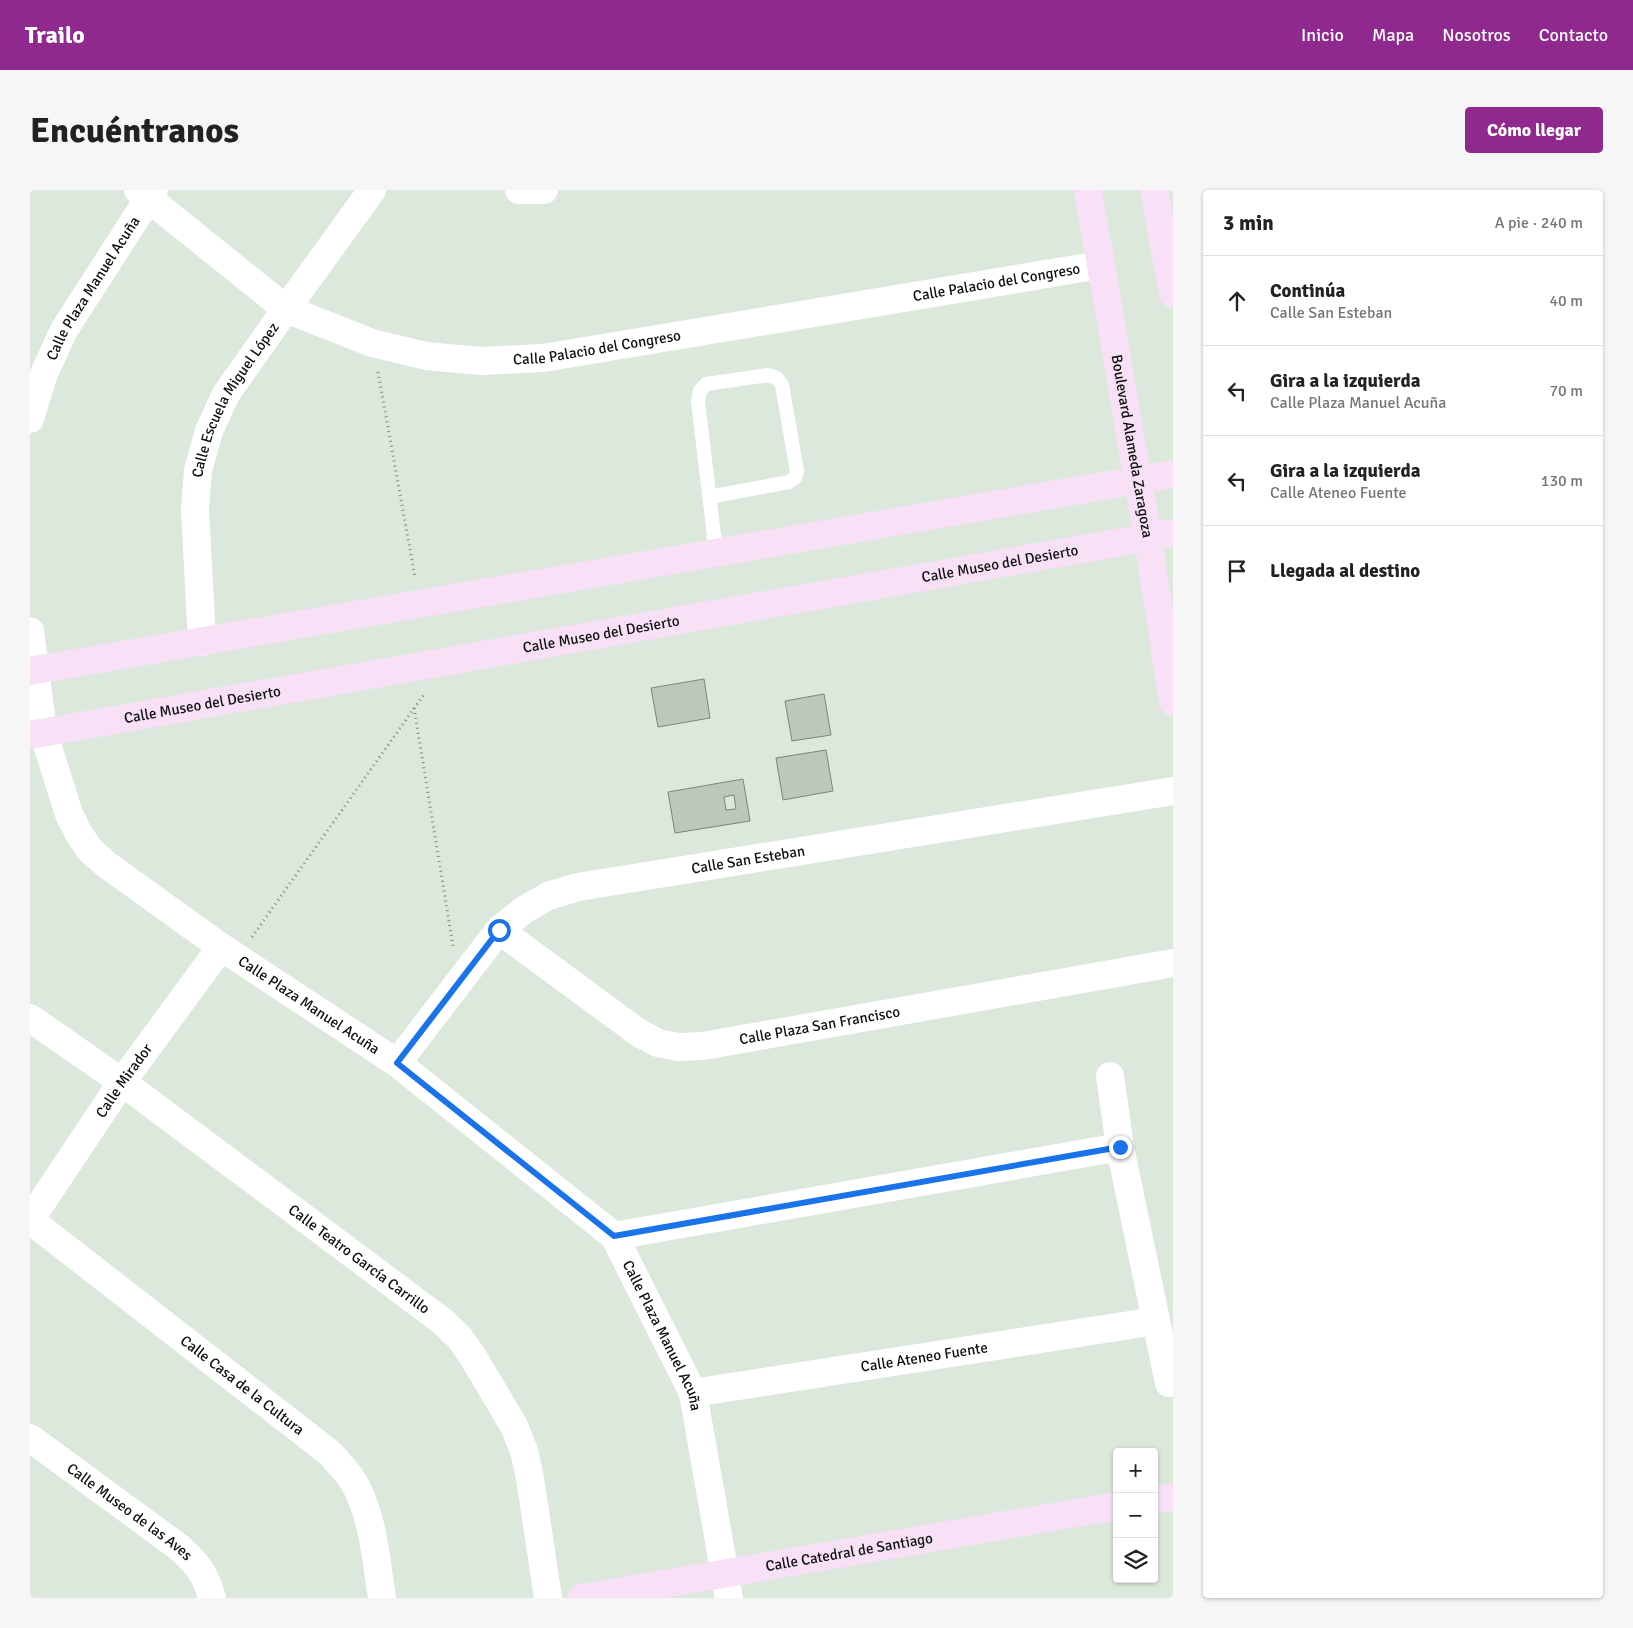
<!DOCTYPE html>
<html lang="es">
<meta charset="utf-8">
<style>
:root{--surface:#fff;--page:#f6f6f6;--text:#222;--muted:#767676;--line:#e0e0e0;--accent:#90298e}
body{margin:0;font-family:Signika,sans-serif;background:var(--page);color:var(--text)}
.controls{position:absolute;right:15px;bottom:15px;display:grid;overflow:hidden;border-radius:5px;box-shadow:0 1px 4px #0004}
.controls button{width:45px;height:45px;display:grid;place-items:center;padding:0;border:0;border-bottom:1px solid var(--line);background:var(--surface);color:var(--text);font:25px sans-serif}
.stop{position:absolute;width:15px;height:15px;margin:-11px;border:4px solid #1a73e8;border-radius:50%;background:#fff}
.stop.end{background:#1a73e8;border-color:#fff;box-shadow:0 1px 5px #0008}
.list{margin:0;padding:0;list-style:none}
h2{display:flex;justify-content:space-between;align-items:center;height:65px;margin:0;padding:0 20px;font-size:21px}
h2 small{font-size:16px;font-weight:400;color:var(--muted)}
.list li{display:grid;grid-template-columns:32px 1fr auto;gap:15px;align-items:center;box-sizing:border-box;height:90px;padding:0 20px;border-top:1px solid var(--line)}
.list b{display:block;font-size:19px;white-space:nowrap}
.list p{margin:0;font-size:16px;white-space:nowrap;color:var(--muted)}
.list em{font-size:16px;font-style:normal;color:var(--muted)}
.icon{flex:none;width:28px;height:28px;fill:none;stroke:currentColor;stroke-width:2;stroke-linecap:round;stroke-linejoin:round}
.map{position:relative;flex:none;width:1143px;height:1408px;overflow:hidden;border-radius:5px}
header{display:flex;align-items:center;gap:30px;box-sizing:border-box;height:70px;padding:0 25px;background:var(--accent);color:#fff}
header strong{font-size:24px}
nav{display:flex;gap:28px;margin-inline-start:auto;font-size:18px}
.intro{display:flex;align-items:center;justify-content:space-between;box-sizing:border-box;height:120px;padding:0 30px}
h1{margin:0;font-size:35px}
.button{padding:12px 22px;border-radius:5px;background:var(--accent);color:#fff;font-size:18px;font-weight:700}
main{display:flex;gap:30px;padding:0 30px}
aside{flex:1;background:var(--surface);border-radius:5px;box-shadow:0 1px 4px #0004}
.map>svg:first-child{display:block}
.building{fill:#bbc8bb;stroke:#7b867a;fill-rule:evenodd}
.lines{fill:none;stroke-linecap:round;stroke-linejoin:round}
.path{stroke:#818a81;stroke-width:3;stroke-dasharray:1 4;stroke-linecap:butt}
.lane{stroke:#fff;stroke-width:14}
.street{stroke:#fff;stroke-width:28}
.secondary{stroke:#f8e0f6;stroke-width:28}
.route{stroke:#1a73e8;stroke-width:6}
.labels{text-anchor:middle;stroke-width:5;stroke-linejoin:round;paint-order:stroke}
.street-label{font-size:15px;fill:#0d110d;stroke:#dbe8db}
</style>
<header>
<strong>Trailo</strong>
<nav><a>Inicio</a><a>Mapa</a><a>Nosotros</a><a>Contacto</a></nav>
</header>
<div class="intro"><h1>Encuéntranos</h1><a class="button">Cómo llegar</a></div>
<main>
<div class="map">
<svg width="1143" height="1408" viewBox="0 0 1143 1408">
<rect width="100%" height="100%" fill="#dbe8db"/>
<!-- building -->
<g class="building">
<polygon points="674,489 680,528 628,537 621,498"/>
<polygon points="794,504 801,545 762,551 755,511"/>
<polygon points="796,560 803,601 753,610 746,568"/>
<path d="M 713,589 L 720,631 L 645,643 L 638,602 ZM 704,605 L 706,619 L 696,620 L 694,607 Z"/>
</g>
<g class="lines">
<!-- path -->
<g class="path">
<polyline points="348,182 385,387"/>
<polyline points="384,518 423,756"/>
<polyline points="222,747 395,503"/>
</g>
<!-- lane -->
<polyline class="lane" points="679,307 759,292 765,288 767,281 752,195 747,188 738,185 676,194 670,201 668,211 686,363"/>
<!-- street -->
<g class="street">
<path id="s1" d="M 108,0 L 256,119 L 342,153 L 396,166 L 451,171 L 513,168 L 1070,75"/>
<polyline points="489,0 514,0"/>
<path id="s2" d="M 0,229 L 13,186 L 34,140 L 124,0"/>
<path id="s3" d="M 0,441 L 13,542 L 39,624 L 49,644 L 60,660 L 77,675 L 191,757 L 367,873 L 584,1046 L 663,1203 L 699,1408"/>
<path id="s4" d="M 172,452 L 165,319 L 168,280 L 179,241 L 196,204 L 256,119 L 342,0"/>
<path id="s5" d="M 469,740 L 609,843 L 628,853 L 648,857 L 673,856 L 1143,773"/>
<path id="s6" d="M 0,828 L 92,892 L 412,1131 L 429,1147 L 443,1167 L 484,1236 L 494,1261 L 500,1288 L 518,1408"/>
<path id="s7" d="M 367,873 L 469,740 L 494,720 L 518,706 L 548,697 L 1143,601"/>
<polyline points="1080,886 1090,957 1139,1193"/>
<path id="s8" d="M 0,1030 L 301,1264 C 307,1272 315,1279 321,1288 C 343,1321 346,1370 352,1408"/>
<path id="s9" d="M 0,1030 L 92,892 L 191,757"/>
<polyline points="584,1046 1090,957"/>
<path id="s10" d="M 663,1203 L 1126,1131"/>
<path id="s11" d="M 0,1248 L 150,1358 C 168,1375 175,1383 182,1408"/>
</g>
<!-- secondary -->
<g class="secondary">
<path id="s12" d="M 1058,0 L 1118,348 L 1143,512"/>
<polyline points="1124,0 1143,104"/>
<polyline points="0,481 1143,284"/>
<path id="s13" d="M 0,545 L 1143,343"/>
<polyline points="1124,1310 1143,1307"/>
<path id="s14" d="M 552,1408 L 1087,1316"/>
</g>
</g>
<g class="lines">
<!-- route -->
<polyline class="route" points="469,740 367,873 584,1046 1090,957"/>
</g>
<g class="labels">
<!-- street labels -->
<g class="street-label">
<text dy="5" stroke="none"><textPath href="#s1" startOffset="915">Calle Palacio del Congreso</textPath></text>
<text dy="5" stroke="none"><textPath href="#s2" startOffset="146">Calle Plaza Manuel Acuña</textPath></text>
<text dy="5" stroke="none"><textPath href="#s1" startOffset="510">Calle Palacio del Congreso</textPath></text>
<text dy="5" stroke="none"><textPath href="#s4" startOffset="252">Calle Escuela Miguel López</textPath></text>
<text dy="5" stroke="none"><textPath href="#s12" startOffset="260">Boulevard Alameda Zaragoza</textPath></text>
<text dy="5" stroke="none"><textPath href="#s13" startOffset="985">Calle Museo del Desierto</textPath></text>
<text dy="5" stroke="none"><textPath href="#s13" startOffset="580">Calle Museo del Desierto</textPath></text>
<text dy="5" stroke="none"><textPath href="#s13" startOffset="175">Calle Museo del Desierto</textPath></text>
<text dy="5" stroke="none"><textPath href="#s7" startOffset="431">Calle San Esteban</textPath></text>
<text dy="5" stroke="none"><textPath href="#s3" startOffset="498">Calle Plaza Manuel Acuña</textPath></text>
<text dy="5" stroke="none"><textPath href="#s5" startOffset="359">Calle Plaza San Francisco</textPath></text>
<text dy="5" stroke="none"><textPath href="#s9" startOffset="168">Calle Mirador</textPath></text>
<text dy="5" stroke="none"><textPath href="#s6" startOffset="408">Calle Teatro García Carrillo</textPath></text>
<text dy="5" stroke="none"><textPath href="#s3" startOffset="992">Calle Plaza Manuel Acuña</textPath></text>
<text dy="5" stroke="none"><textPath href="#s10" startOffset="234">Calle Ateneo Fuente</textPath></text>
<text dy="5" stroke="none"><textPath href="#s8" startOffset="269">Calle Casa de la Cultura</textPath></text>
<text dy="5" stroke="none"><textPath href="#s11" startOffset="124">Calle Museo de las Aves</textPath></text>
<text dy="5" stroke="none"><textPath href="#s14" startOffset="271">Calle Catedral de Santiago</textPath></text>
</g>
</g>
</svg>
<div class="controls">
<button>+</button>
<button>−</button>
<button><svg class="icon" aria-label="layers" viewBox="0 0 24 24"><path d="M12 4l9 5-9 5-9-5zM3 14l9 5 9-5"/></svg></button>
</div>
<div class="stop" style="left:469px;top:740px"></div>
<div class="stop end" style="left:1090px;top:957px"></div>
</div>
<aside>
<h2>3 min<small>A pie · 240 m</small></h2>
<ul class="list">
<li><svg class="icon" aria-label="ahead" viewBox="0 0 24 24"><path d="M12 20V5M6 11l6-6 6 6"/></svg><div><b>Continúa</b><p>Calle San Esteban</p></div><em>40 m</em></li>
<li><svg class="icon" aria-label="left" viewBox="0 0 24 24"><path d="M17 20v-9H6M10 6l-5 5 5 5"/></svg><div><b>Gira a la izquierda</b><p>Calle Plaza Manuel Acuña</p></div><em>70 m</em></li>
<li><svg class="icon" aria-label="left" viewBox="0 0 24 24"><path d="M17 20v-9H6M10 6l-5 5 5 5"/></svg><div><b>Gira a la izquierda</b><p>Calle Ateneo Fuente</p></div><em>130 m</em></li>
<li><svg class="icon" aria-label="arrive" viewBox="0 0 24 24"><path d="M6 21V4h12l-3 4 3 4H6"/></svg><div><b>Llegada al destino</b></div></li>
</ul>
</aside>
</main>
